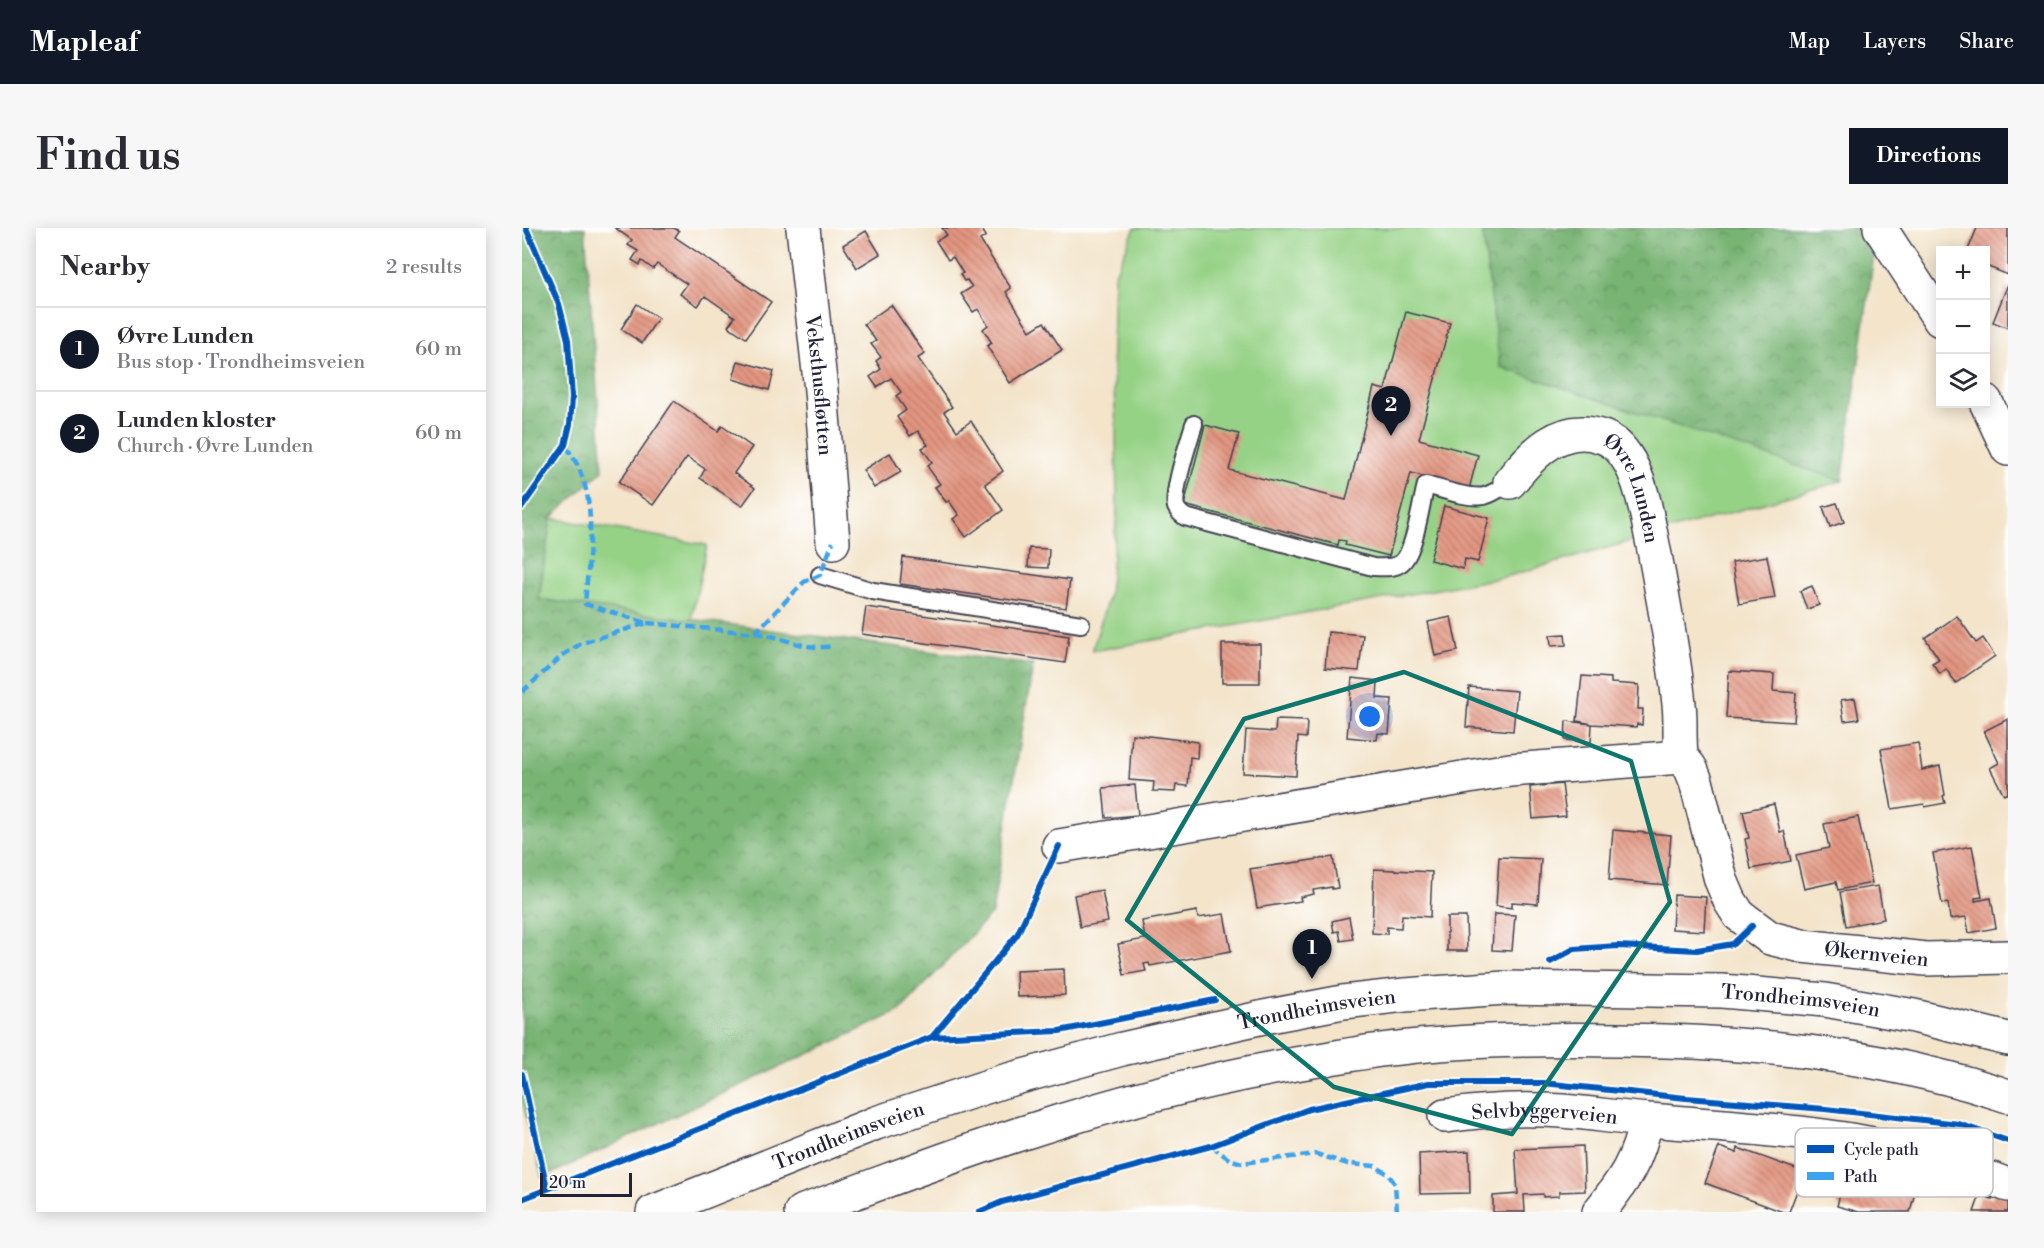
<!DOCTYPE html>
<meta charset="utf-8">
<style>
:root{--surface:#fff;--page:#f7f7f7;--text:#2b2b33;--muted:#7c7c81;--line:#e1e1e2;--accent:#111827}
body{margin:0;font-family:"Libre Bodoni",serif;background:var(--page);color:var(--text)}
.controls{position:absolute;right:18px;top:18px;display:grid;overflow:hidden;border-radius:0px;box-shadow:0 3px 15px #0003}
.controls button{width:54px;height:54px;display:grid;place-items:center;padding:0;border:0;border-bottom:2px solid var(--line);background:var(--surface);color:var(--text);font:30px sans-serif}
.scale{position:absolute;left:18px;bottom:15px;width:92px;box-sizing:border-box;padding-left:6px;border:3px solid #22223b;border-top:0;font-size:16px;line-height:21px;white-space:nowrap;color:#22223b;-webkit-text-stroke:4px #fff;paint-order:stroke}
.you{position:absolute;left:848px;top:489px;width:21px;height:21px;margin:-15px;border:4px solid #fff;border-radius:50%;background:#1a73e8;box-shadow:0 0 0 9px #1a73e833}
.badge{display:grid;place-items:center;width:39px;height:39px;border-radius:50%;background:var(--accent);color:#fff;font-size:20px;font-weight:700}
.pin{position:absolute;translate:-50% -50px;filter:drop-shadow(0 2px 3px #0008)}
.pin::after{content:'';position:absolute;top:32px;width:21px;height:18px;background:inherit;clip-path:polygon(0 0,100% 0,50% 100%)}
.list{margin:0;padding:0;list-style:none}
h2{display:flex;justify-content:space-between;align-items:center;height:78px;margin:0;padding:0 24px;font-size:26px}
h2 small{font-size:20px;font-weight:400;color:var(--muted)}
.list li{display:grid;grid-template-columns:39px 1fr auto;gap:18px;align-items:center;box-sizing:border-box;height:84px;padding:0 24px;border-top:2px solid var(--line)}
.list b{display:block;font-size:22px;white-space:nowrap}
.list p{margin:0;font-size:20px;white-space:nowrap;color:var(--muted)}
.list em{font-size:20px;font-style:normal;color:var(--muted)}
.icon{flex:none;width:33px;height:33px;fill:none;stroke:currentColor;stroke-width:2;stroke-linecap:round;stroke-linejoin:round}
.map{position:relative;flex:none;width:1486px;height:984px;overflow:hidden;border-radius:0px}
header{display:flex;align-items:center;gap:36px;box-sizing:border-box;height:84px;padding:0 30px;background:var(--accent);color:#fff}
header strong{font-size:28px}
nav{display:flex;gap:33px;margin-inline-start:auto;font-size:21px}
.intro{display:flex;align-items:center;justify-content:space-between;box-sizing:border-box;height:144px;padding:0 36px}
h1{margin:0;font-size:42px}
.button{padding:15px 27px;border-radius:0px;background:var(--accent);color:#fff;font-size:21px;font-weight:700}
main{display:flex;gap:36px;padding:0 36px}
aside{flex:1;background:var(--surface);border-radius:0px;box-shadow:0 3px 15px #0003}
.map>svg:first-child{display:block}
.forest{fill:url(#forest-crowns);stroke:#4d6b57;stroke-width:1.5}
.park{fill:#96d286;stroke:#5c7a60;stroke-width:1.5}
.building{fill:url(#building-back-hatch)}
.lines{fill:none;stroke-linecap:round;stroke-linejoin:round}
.lane-casing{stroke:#413f50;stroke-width:20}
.street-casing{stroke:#413f50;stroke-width:36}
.highway-casing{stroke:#413f50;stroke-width:36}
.lane{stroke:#fff;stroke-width:16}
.street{stroke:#fff;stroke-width:33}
.highway{stroke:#fff;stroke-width:33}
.quiet{stroke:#3ea2ec;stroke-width:4.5;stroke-dasharray:9 4.5;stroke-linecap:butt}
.cycleway-casing{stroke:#fff;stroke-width:10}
.cycleway{stroke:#0057b8;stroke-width:6}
.marked{fill:none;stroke:#0f766e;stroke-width:4.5;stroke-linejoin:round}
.labels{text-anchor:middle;stroke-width:4.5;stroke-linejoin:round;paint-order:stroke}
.street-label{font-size:20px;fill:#22223b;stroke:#fff}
.key{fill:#fff;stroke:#bdbdc4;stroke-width:1.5}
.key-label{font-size:16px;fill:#22223b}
</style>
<header>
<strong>Mapleaf</strong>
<nav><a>Map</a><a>Layers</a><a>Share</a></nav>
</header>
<div class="intro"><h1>Find us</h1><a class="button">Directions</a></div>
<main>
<aside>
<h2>Nearby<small>2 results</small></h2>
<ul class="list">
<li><span class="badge">1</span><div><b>Øvre Lunden</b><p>Bus stop · Trondheimsveien</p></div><em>60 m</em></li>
<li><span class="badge">2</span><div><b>Lunden kloster</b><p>Church · Øvre Lunden</p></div><em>60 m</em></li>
</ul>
</aside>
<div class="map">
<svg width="1486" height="984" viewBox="0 0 1486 984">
<defs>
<pattern id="forest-crowns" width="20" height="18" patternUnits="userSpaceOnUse" patternTransform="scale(1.5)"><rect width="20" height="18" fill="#78b473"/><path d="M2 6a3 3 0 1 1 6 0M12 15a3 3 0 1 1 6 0" fill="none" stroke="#629260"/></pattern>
<pattern id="building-back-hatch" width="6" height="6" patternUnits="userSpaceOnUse" patternTransform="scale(1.5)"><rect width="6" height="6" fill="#e39681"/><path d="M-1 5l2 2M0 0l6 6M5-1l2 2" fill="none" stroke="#b87a6b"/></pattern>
</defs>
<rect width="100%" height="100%" fill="#fff"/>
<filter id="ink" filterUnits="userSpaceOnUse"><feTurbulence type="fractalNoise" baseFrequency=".0167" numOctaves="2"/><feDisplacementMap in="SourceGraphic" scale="12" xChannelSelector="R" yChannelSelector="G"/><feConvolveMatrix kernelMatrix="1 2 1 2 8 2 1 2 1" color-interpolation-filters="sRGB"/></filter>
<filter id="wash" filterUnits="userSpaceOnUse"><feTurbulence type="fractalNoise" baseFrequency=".008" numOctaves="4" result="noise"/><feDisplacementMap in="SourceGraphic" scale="24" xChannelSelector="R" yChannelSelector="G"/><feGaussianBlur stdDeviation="1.35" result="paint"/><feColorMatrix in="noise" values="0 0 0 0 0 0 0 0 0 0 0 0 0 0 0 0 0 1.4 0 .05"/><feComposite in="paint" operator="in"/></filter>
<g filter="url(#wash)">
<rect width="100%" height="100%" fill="#f3e4ca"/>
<!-- forest -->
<g class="forest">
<polygon points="0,0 63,0 81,242 29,290 17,371 511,437 470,685 378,783 20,950 0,872"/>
<polygon points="960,0 1334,0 1352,26 1320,253 978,139"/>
</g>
<!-- park -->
<g class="park">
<polygon points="613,0 960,0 978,139 1320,253 983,349 570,423 587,367 595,286 594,197 590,125 592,48"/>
<polygon points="29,290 185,317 169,392 17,371"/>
</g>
<g id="blocks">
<!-- building -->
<g class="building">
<polygon points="93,0 152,0 157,3 153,9 249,74 224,110 206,98 213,89 183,68 176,78 158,66 165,56 135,36 131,41 120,33 118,37 110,32 116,23 106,17 110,12"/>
<polygon points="420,0 459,0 464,8 458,12 489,60 484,64 508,103 522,94 540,122 488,155 465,118 470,115 461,101 466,97 456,81 451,84 439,66 450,59 445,52 442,53 438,46 441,45 431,29 426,32 414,13 425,7"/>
<polygon points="1455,0 1486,0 1486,47 1464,38 1464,22 1446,22"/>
<polygon points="344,3 358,26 335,40 321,17"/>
<polygon points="1486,56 1486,100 1471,94"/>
<polygon points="115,76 136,90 120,115 99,101"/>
<polygon points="369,77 403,126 396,130 430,179 422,184 435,203 449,193 481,243 463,256 481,282 444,309 431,291 437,287 427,273 424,274 413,259 418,256 405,238 410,234 400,220 406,217 396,203 388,208 375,189 384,182 374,168 379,164 369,150 355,159 348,149 359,141 354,133 359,129 349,116 354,113 342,96"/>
<polygon points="884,84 928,95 897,211 956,227 947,261 889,245 867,328 823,317 824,313 817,312 816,317 662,277 683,197 717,206 707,242 824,272 852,159 863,162"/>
<polygon points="216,133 252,143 247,162 211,151"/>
<polygon points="152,173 196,203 200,198 230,219 212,245 233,260 220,278 178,250 183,241 165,229 131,277 97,254"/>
<polygon points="368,225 379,244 352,260 341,242"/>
<polygon points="1315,275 1322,294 1308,299 1301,279"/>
<polygon points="922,278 967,290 956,334 943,331 941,341 908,332"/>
<polygon points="507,320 527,321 526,340 506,339"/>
<polygon points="1245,328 1253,370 1217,376 1210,334"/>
<polygon points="381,329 548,352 544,380 378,356"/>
<polygon points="1290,358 1297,377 1285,381 1278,363"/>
<polygon points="344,379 547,408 543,435 340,406"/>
<polygon points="1435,388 1454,415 1461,410 1473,428 1434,455 1424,441 1418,446 1410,435 1417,431 1403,410"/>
<polygon points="929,389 936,423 913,428 906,394"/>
<polygon points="806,404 841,407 837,443 803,440"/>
<polygon points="1043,406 1044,417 1029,418 1028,407"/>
<rect x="700" y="416" width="38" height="39"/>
<polygon points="1207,443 1252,446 1251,463 1274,465 1272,494 1204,490"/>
<polygon points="1060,448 1089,450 1089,455 1117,457 1116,481 1121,481 1120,497 1115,496 1114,499 1070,496 1069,514 1043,512 1044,493 1070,496 1055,493"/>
<polygon points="830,450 856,453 855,470 870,471 867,506 856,505 855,512 825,509"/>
<polygon points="947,459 995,463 991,503 944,499"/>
<polygon points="1333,470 1337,491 1322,493 1319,472"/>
<polygon points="1486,491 1486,565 1482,567 1468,540 1477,535 1462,503"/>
<polygon points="754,492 785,493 784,510 776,509 774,548 721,545 724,502 753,504"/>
<polygon points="610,506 676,514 675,530 668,529 666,558 654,557 653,564 631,563 632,554 607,552"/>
<polygon points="1396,515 1400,542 1418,538 1423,567 1421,568 1423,575 1403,579 1402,576 1370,581 1359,521"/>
<polygon points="1040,556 1044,588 1011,591 1008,559"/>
<polygon points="613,557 616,587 584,590 581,560"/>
<polygon points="1252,576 1258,604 1262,603 1269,633 1229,641 1223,611 1227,610 1221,583"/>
<polygon points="1336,589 1350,655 1316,662 1314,654 1282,661 1274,627 1307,620 1302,596"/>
<polygon points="1091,602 1149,607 1145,657 1087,652"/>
<polygon points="1450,618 1460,669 1453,670 1453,673 1469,670 1474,700 1447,705 1444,689 1428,691 1426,675 1420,676 1411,625"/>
<polygon points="811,629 816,660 810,661 810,659 791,662 792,666 778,669 779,673 735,680 728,641"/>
<polygon points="977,629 1019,631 1016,676 990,674 990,680 974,678"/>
<polygon points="852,641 910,644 908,689 880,687 879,700 865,699 865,706 850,705"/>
<polygon points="1356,658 1362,691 1324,698 1318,664"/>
<polygon points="580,662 586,694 558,699 552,667"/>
<polygon points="1152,667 1184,669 1182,703 1150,701"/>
<polygon points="675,683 676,690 702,686 709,723 628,738 627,735 622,736 624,743 602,747 596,716 623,711 620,693"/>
<polygon points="972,686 993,687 990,723 970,722"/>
<polygon points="827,689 831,711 819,713 817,703 812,704 810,693"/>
<polygon points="925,689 944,689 945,723 925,723"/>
<polygon points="542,741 543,767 495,769 494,743"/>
<polygon points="1061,918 1063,963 1037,964 1037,968 1021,969 1021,966 1002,967 1003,984 971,984 971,968 996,966 993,921"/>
<polygon points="1197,919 1215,925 1216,920 1282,944 1267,984 1261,984 1183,955"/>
<polygon points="947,923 948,965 898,966 897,926"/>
<polygon points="1322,950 1392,968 1388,984 1337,984 1315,978"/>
<polygon points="1472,964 1486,969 1486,984 1452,984 1458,967 1470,971"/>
</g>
</g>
</g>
<g filter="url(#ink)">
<use href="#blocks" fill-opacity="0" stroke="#413f50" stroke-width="1.5"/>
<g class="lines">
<defs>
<g id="lane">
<path d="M 672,196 C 667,213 650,263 654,279 C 656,284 659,286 663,289 L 851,339 C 860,339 871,341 879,335 C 893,325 899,274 904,257 C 920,261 946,271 962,268 C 971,266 980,259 988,254"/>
<polyline points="298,347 351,363 559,396"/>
</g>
<g id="street">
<path id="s1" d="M 281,0 L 299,162 L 311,314"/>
<polyline points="1358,0 1418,92"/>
<polyline points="1464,174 1486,221"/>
<path id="s2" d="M 988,254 C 1010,226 1039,195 1078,208 C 1088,211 1097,218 1103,227 C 1120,250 1127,298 1133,327 C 1142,376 1152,426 1157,476 C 1159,492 1157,509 1159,526 C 1160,532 1166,535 1169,541 C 1171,545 1172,549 1174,553 L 1199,652 L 1208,673 L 1217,687 L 1248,710 L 1280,718 L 1404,731 L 1486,729"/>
<polyline points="537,618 988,542 1159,529"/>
<path id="s3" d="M 923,888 C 962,882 1001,880 1040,883 C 1069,885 1097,890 1126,892 C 1213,899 1302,903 1387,924 C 1421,933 1454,945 1486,957"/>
<path d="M 1077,984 C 1102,952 1116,933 1124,892"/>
</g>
<g id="highway">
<path id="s4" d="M 131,984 L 354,895 L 479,854 L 600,821 L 742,789 L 821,774 L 883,767 L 983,760 L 1200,763 L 1303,772 L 1392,788 L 1486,811"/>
<path d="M 279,984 C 355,957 430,927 507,903 C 604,871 703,847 803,831 C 827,827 852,822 877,820 C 965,810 1055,810 1144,813 C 1260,817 1375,831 1486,868"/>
</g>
</defs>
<!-- lane casing -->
<use href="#lane" class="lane-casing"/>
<!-- street casing -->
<use href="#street" class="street-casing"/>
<!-- highway casing -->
<use href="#highway" class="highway-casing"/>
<!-- lane -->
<use href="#lane" class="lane"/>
<!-- street -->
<use href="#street" class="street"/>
<!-- highway -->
<use href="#highway" class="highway"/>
<!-- quiet -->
<g class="quiet">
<polyline points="125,395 233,405 282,354 298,347 311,314"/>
<path d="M 233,405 C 263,408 279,423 311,418"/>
<path d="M 0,464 L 41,427 L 60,415 L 125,395 L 63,376 C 66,333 75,287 59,246 C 56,236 49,226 43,217"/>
<polyline points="689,918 707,931 720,935 794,926 826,936 853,938 866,946 873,956 875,984"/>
</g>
<defs>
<g id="cycleway">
<polyline points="0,279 43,217 48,196 50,170 46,112 37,76 4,0"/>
<polyline points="1028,734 1052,721 1096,718 1175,722 1211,716 1230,698"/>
<polyline points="410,809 495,707 537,618"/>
<polyline points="0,846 25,960"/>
<polyline points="0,971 410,809 537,803 693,772"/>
<polyline points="457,984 480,974 689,918 787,881 907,855 1021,855 1164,870 1303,881 1437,896 1486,913"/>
</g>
</defs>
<!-- cycleway casing -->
<use href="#cycleway" class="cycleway-casing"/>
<!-- cycleway -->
<use href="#cycleway" class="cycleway"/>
</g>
</g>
<!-- marked area -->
<path class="marked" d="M 882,444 L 1109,533 L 1148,674 L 990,906 L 812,859 L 605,692 L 722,491 Z"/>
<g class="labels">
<!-- street labels -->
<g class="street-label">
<text dy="7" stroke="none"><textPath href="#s1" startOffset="158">Veksthusfløtten</textPath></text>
<text dy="7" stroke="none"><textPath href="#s2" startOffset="174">Øvre Lunden</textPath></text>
<text dy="7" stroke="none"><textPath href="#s2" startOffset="766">Økernveien</textPath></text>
<text dy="7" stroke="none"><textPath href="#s4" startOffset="1182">Trondheimsveien</textPath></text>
<text dy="7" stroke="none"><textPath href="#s4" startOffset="696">Trondheimsveien</textPath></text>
<text dy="7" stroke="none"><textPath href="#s3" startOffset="100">Selvbyggerveien</textPath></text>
<text dy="7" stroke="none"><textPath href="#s4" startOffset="210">Trondheimsveien</textPath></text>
</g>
</g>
<!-- legend -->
<rect x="1273" y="900" width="198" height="69" rx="9" class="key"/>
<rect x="1285" y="917" width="27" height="8" fill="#0057b8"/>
<rect x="1285" y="944" width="27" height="8" fill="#3ea2ec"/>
<g class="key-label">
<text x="1322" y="927">Cycle path</text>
<text x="1322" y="954">Path</text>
</g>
</svg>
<div class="controls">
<button>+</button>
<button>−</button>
<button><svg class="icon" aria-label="layers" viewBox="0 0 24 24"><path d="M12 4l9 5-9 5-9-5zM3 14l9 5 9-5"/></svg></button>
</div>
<div class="scale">20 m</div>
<div class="you"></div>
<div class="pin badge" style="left:790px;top:751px">1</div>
<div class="pin badge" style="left:869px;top:208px">2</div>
</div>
</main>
